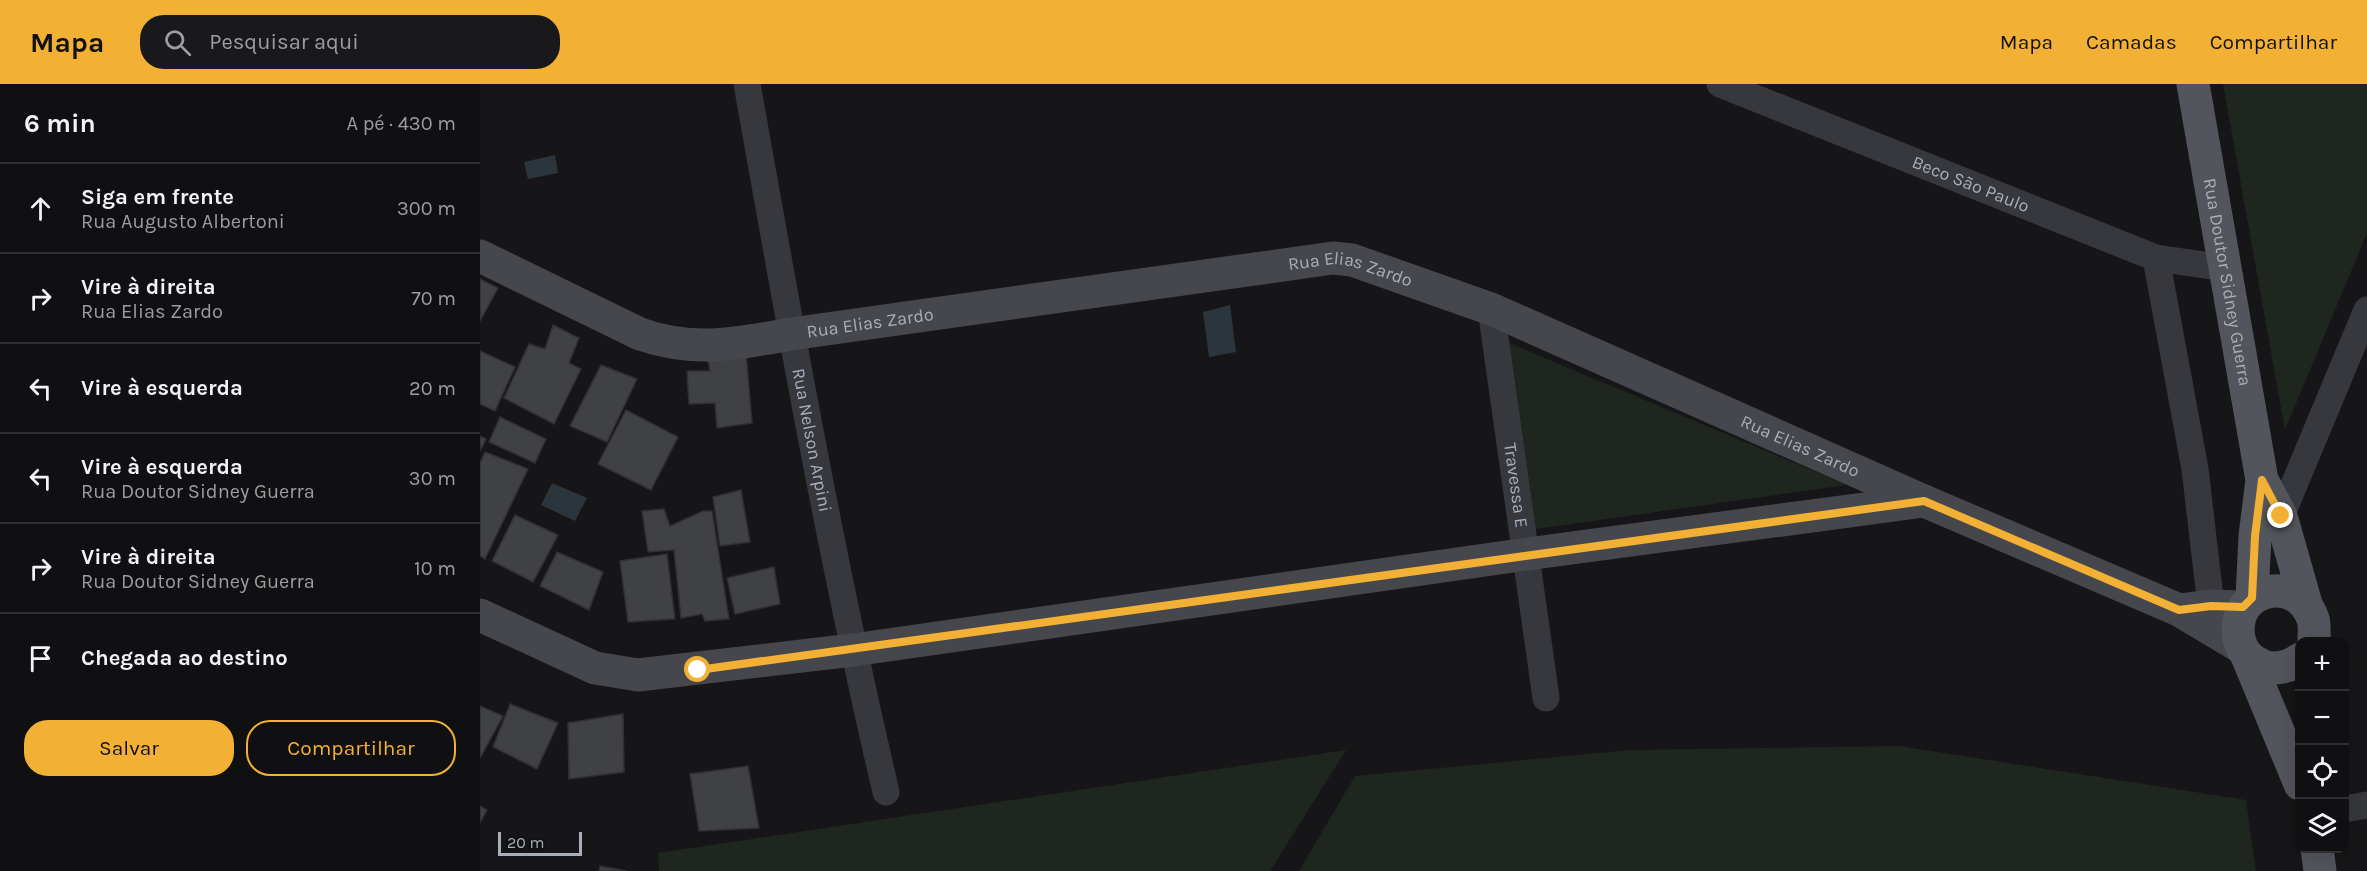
<!DOCTYPE html>
<html lang="pt">
<meta charset="utf-8">
<style>
:root{--surface:#101012;--page:#19191b;--text:#f1f3f6;--muted:#9c9d9f;--line:#303032;--accent:#f2b134}
body{margin:0;font-family:Karla,sans-serif;background:var(--page);color:var(--text)}
.controls{position:absolute;right:18px;bottom:18px;display:grid;overflow:hidden;border-radius:12px;box-shadow:0 6px 24px #0002}
.controls button{width:54px;height:54px;display:grid;place-items:center;padding:0;border:0;border-bottom:2px solid var(--line);background:var(--surface);color:var(--text);font:30px sans-serif}
.scale{position:absolute;left:18px;bottom:15px;width:84px;box-sizing:border-box;padding-left:6px;border:3px solid #a8adb8;border-top:0;font-size:16px;line-height:21px;white-space:nowrap;color:#a8adb8;-webkit-text-stroke:4px #111113;paint-order:stroke}
.stop{position:absolute;width:18px;height:18px;margin:-14px;border:4px solid #f2b134;border-radius:50%;background:#fff}
.stop.end{background:#f2b134;border-color:#fff;box-shadow:0 2px 6px #0008}
.list{margin:0;padding:0;list-style:none}
h2{display:flex;justify-content:space-between;align-items:center;height:78px;margin:0;padding:0 24px;font-size:26px}
h2 small{font-size:20px;font-weight:400;color:var(--muted)}
.list li{display:grid;grid-template-columns:39px 1fr auto;gap:18px;align-items:center;box-sizing:border-box;height:90px;padding:0 24px;border-top:2px solid var(--line)}
.list b{display:block;font-size:22px;white-space:nowrap}
.list p{margin:0;font-size:20px;white-space:nowrap;color:var(--muted)}
.list em{font-size:20px;font-style:normal;color:var(--muted)}
.actions{display:flex;gap:12px;padding:18px 24px}
.actions a{flex:1;padding:14px 0;border:2px solid var(--accent);border-radius:24px;text-align:center;font-size:21px;color:var(--accent)}
.actions .main{background:var(--accent);color:#111}
.icon{flex:none;width:33px;height:33px;fill:none;stroke:currentColor;stroke-width:2;stroke-linecap:round;stroke-linejoin:round}
.map{position:relative;flex:none;width:1887px;height:787px;overflow:hidden}
header{display:flex;align-items:center;gap:36px;box-sizing:border-box;height:84px;padding:0 30px;background:var(--accent);color:#111}
header strong{font-size:28px}
nav{display:flex;gap:33px;margin-inline-start:auto;font-size:21px}
.search{width:420px;height:54px;background:var(--page);display:flex;align-items:center;gap:15px;box-sizing:border-box;padding:0 21px;border-radius:24px;color:var(--muted);font-size:22px}
main{display:flex}
aside{flex:1;background:var(--surface)}
.map>svg:first-child{display:block}
.green{fill:#1e261f}
.water{fill:#2c353c}
.building{fill:#404145;stroke:#303034;stroke-width:1.5}
.lines{fill:none;stroke-linecap:round;stroke-linejoin:round}
.street{stroke:#37383d;stroke-width:27}
.secondary{stroke:#45474d;stroke-width:33}
.primary{stroke:#53555c;stroke-width:33}
.route{stroke:#f2b134;stroke-width:8}
.labels{text-anchor:middle;stroke-width:4.5;stroke-linejoin:round;paint-order:stroke}
.street-label{font-size:18px;fill:#a8adb8;stroke:#111113}
</style>
<header>
<strong>Mapa</strong>
<div class="search"><svg class="icon" aria-label="search" viewBox="0 0 24 24"><circle cx="10" cy="10" r="6"/><path d="M15 15l6 6"/></svg>Pesquisar aqui</div>
<nav><a>Mapa</a><a>Camadas</a><a>Compartilhar</a></nav>
</header>
<main>
<aside>
<h2>6 min<small>A pé · 430 m</small></h2>
<ul class="list">
<li><svg class="icon" aria-label="ahead" viewBox="0 0 24 24"><path d="M12 20V5M6 11l6-6 6 6"/></svg><div><b>Siga em frente</b><p>Rua Augusto Albertoni</p></div><em>300 m</em></li>
<li><svg class="icon" aria-label="right" viewBox="0 0 24 24"><path d="M7 20v-9h11M14 6l5 5-5 5"/></svg><div><b>Vire à direita</b><p>Rua Elias Zardo</p></div><em>70 m</em></li>
<li><svg class="icon" aria-label="left" viewBox="0 0 24 24"><path d="M17 20v-9H6M10 6l-5 5 5 5"/></svg><div><b>Vire à esquerda</b></div><em>20 m</em></li>
<li><svg class="icon" aria-label="left" viewBox="0 0 24 24"><path d="M17 20v-9H6M10 6l-5 5 5 5"/></svg><div><b>Vire à esquerda</b><p>Rua Doutor Sidney Guerra</p></div><em>30 m</em></li>
<li><svg class="icon" aria-label="right" viewBox="0 0 24 24"><path d="M7 20v-9h11M14 6l5 5-5 5"/></svg><div><b>Vire à direita</b><p>Rua Doutor Sidney Guerra</p></div><em>10 m</em></li>
<li><svg class="icon" aria-label="arrive" viewBox="0 0 24 24"><path d="M6 21V4h12l-3 4 3 4H6"/></svg><div><b>Chegada ao destino</b></div></li>
</ul>
<div class="actions"><a class="main">Salvar</a><a>Compartilhar</a></div>
</aside>
<div class="map">
<svg width="1887" height="787" viewBox="0 0 1887 787">
<rect width="100%" height="100%" fill="#161618"/>
<!-- green -->
<g class="green">
<polygon points="1743,0 1887,0 1887,149 1805,346"/>
<polygon points="1027,258 1367,401 1049,446"/>
<polygon points="1419,662 1766,716 1776,787 819,787 875,692 1151,666"/>
<polygon points="866,666 790,787 179,787 178,769"/>
</g>
<!-- water -->
<g class="water">
<polygon points="75,71 78,89 48,95 44,78"/>
<polygon points="750,221 756,268 729,273 723,228"/>
<polygon points="72,399 107,414 95,437 61,421"/>
</g>
<!-- building -->
<g class="building">
<polygon points="0,195 18,204 0,237"/>
<polygon points="73,241 99,254 89,279 101,285 74,340 24,314 49,260 65,265"/>
<polygon points="0,267 35,283 15,327 0,320"/>
<polygon points="266,268 272,339 237,344 235,319 209,320 207,287 230,287 227,271"/>
<polygon points="121,281 157,295 127,358 90,342"/>
<polygon points="146,326 198,353 171,406 118,380"/>
<polygon points="20,333 66,355 55,379 9,358"/>
<polygon points="0,352 6,355 0,367"/>
<polygon points="5,368 48,385 5,475 0,472 0,379"/>
<polygon points="261,406 270,458 240,462 233,413"/>
<polygon points="184,425 190,442 223,427 232,427 249,535 225,537 222,530 201,534 194,466 168,468 162,427"/>
<polygon points="35,431 78,451 53,498 12,477"/>
<polygon points="77,468 123,488 109,526 60,502"/>
<polygon points="187,470 195,535 148,538 140,477"/>
<polygon points="294,483 300,520 255,530 247,494"/>
<polygon points="30,620 78,639 57,685 13,663"/>
<polygon points="0,622 23,632 0,674"/>
<polygon points="143,630 144,688 89,695 88,639"/>
<polygon points="268,682 279,744 219,747 210,690"/>
<polygon points="0,722 7,726 0,739"/>
<polygon points="120,782 147,787 119,787"/>
</g>
<g class="lines">
<!-- street -->
<g class="street">
<path id="s1" d="M 267,0 C 309,237 351,474 406,708"/>
<path id="s2" d="M 1240,0 L 1676,174 L 1745,184"/>
<polyline points="1676,174 1715,385 1731,522"/>
<path id="s3" d="M 1011,225 L 1066,614"/>
<polyline points="1801,432 1887,226"/>
<polyline points="1864,725 1887,721"/>
</g>
<!-- secondary -->
<g class="secondary">
<path id="s4" d="M 0,172 L 160,250 C 215,269 256,260 311,250 L 853,174 L 872,176 L 1011,225 L 1444,417 L 1699,526 L 1761,563"/>
<polyline points="1699,526 1731,522 1763,523"/>
<polyline points="0,531 115,584 158,591 373,566 1047,470 1444,417"/>
</g>
<!-- primary -->
<g class="primary">
<path id="s5" d="M 1713,0 L 1782,396 L 1775,452 L 1772,514"/>
<polyline points="1782,396 1801,432 1826,520"/>
<polyline points="1767,572 1820,700"/>
<path d="M 1820,575 C 1810,583 1793,587 1781,581 C 1769,576 1761,566 1759,554 C 1750,504 1817,488 1833,535 C 1835,541 1834,550 1834,558"/>
<polyline points="1837,764 1840,787"/>
</g>
</g>
<g class="lines">
<!-- route -->
<polyline class="route" points="218,586 1444,417 1699,526 1731,522 1763,523 1772,514 1775,452 1782,396 1801,432"/>
</g>
<g class="labels">
<!-- street labels -->
<g class="street-label">
<text dy="6" stroke="none"><textPath href="#s2" startOffset="270">Beco São Paulo</textPath></text>
<text dy="6" stroke="none"><textPath href="#s4" startOffset="897">Rua Elias Zardo</textPath></text>
<text dy="6" stroke="none"><textPath href="#s5" startOffset="201">Rua Doutor Sidney Guerra</textPath></text>
<text dy="6" stroke="none"><textPath href="#s4" startOffset="411">Rua Elias Zardo</textPath></text>
<text dy="6" stroke="none"><textPath href="#s1" startOffset="362">Rua Nelson Arpini</textPath></text>
<text dy="6" stroke="none"><textPath href="#s4" startOffset="1383">Rua Elias Zardo</textPath></text>
<text dy="6" stroke="none"><textPath href="#s3" startOffset="178">Travessa E</textPath></text>
</g>
</g>
</svg>
<div class="controls">
<button>+</button>
<button>−</button>
<button><svg class="icon" aria-label="locate" viewBox="0 0 24 24"><circle cx="12" cy="12" r="6"/><path d="M12 2v4M12 18v4M2 12h4M18 12h4"/></svg></button>
<button><svg class="icon" aria-label="layers" viewBox="0 0 24 24"><path d="M12 4l9 5-9 5-9-5zM3 14l9 5 9-5"/></svg></button>
</div>
<div class="scale">20 m</div>
<div class="stop" style="left:218px;top:586px"></div>
<div class="stop end" style="left:1801px;top:432px"></div>
</div>
</main>
